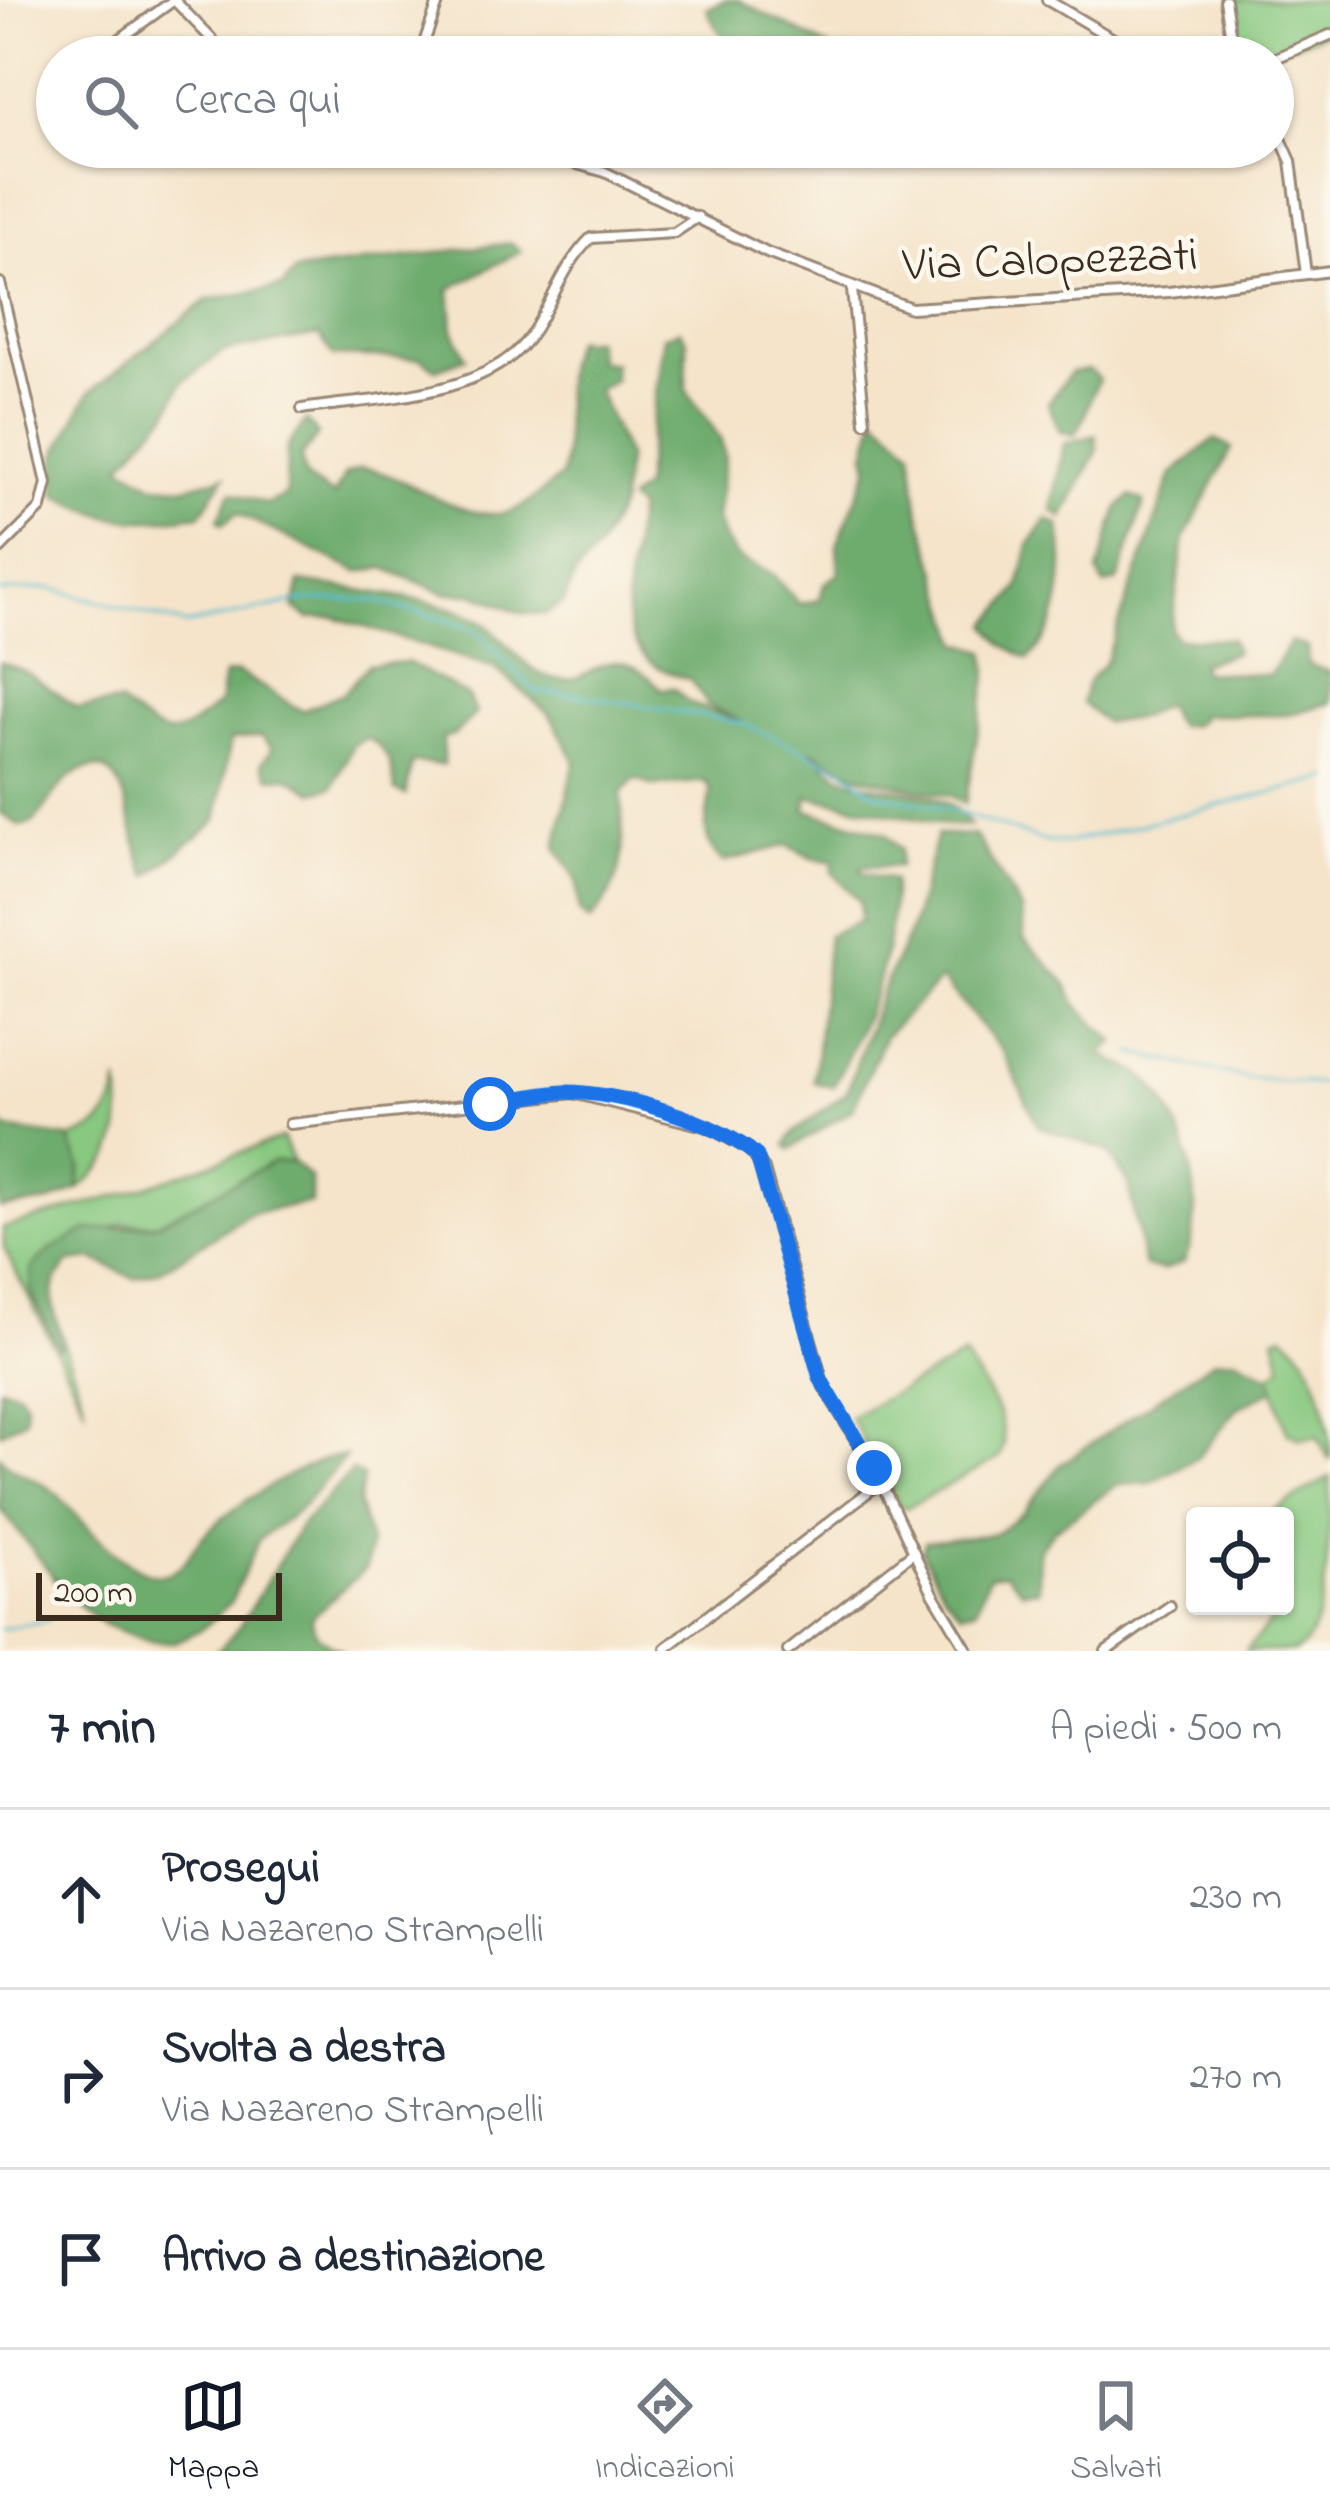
<!DOCTYPE html>
<html lang="it">
<meta charset="utf-8">
<style>
:root{--surface:#fff;--page:#f2f2f3;--text:#1f2937;--muted:#747a83;--line:#e0e1e3;--accent:#111827}
body{margin:0;font-family:"Indie Flower",sans-serif;background:var(--page);color:var(--text)}
.controls{position:absolute;right:36px;bottom:36px;display:grid;overflow:hidden;border-radius:12px;box-shadow:0 3px 9px #0004}
.controls button{width:108px;height:108px;display:grid;place-items:center;padding:0;border:0;border-bottom:3px solid var(--line);background:var(--surface);color:var(--text);font:60px sans-serif}
.scale{position:absolute;left:36px;bottom:30px;width:246px;box-sizing:border-box;padding-left:12px;border:6px solid #3b2a1e;border-top:0;font-size:33px;line-height:42px;white-space:nowrap;color:#3b2a1e;-webkit-text-stroke:9px #fbf7ec;paint-order:stroke}
.stop{position:absolute;width:36px;height:36px;margin:-27px;border:9px solid #1a73e8;border-radius:50%;background:#fff}
.stop.end{background:#1a73e8;border-color:#fff;box-shadow:0 3px 12px #0008}
.list{margin:0;padding:0;list-style:none}
h2{display:flex;justify-content:space-between;align-items:center;height:156px;margin:0;padding:0 48px;font-size:51px}
h2 small{font-size:39px;font-weight:400;color:var(--muted)}
.list li{display:grid;grid-template-columns:78px 1fr auto;gap:36px;align-items:center;box-sizing:border-box;height:180px;padding:0 48px;border-top:3px solid var(--line)}
.list b{display:block;font-size:45px;white-space:nowrap}
.list p{margin:0;font-size:39px;white-space:nowrap;color:var(--muted)}
.list em{font-size:39px;font-style:normal;color:var(--muted)}
.icon{flex:none;width:66px;height:66px;fill:none;stroke:currentColor;stroke-width:2;stroke-linecap:round;stroke-linejoin:round}
.map{position:relative;flex:none;width:1330px;height:1651px;overflow:hidden}
.search{position:absolute;background:var(--surface);box-shadow:0 3px 9px #0004;left:36px;right:36px;top:36px;height:132px;display:flex;align-items:center;gap:30px;box-sizing:border-box;padding:0 42px;border-radius:66px;color:var(--muted);font-size:45px}
.sheet{height:696px;background:var(--surface)}
nav{display:flex;justify-content:space-around;align-items:center;box-sizing:border-box;height:168px;border-top:3px solid var(--line);background:var(--surface);font-size:33px;color:var(--muted)}
nav a{display:grid;justify-items:center;gap:6px}
nav .on{color:var(--accent)}
.map>svg:first-child{display:block}
.green{fill:#88c880;stroke:#62794f;stroke-width:3}
.forest{fill:#6eac6e;stroke:#546b46;stroke-width:3}
.lines{fill:none;stroke-linecap:round;stroke-linejoin:round}
.stream{stroke:#52bccf;stroke-width:3}
.street-casing{stroke:#988774;stroke-width:14}
.street{stroke:#fff;stroke-width:8}
.route{stroke:#1a73e8;stroke-width:15}
.labels{text-anchor:middle;stroke-width:9;stroke-linejoin:round;paint-order:stroke}
.street-label{font-size:48px;fill:#3b2a1e;stroke:#fbf7ec}
</style>
<div class="map">
<svg width="1330" height="1651" viewBox="0 0 1330 1651">
<rect width="100%" height="100%" fill="#fbf7ec"/>
<filter id="ink" filterUnits="userSpaceOnUse"><feTurbulence type="fractalNoise" baseFrequency=".00833" numOctaves="2"/><feDisplacementMap in="SourceGraphic" scale="24" xChannelSelector="R" yChannelSelector="G"/><feConvolveMatrix kernelMatrix="1 2 1 2 8 2 1 2 1" color-interpolation-filters="sRGB"/></filter>
<filter id="wash" filterUnits="userSpaceOnUse"><feTurbulence type="fractalNoise" baseFrequency=".004" numOctaves="4" result="noise"/><feDisplacementMap in="SourceGraphic" scale="48" xChannelSelector="R" yChannelSelector="G"/><feGaussianBlur stdDeviation="2.7" result="paint"/><feColorMatrix in="noise" values="0 0 0 0 0 0 0 0 0 0 0 0 0 0 0 0 0 1.4 0 .05"/><feComposite in="paint" operator="in"/></filter>
<g filter="url(#wash)">
<rect width="100%" height="100%" fill="#f5e4ca"/>
<!-- green -->
<g class="green">
<polygon points="1232,0 1330,0 1330,31 1260,57 1238,57"/>
<path d="M 119,1081 C 124,1133 120,1157 78,1189 L 81,1166 L 69,1139 C 105,1127 111,1117 119,1081 Z"/>
<polygon points="282,1138 293,1162 273,1162 156,1224 123,1223 32,1268 60,1347 63,1341 86,1410 4,1248 3,1228 131,1192"/>
<path d="M 1283,1334 C 1320,1359 1330,1420 1330,1461 L 1317,1436 L 1300,1439 L 1287,1432 L 1270,1376 L 1282,1366 L 1275,1337 Z"/>
<path d="M 964,1356 C 981,1385 1016,1424 999,1458 L 906,1508 L 899,1505 L 850,1417 Z"/>
<path d="M 1330,1477 C 1330,1520 1330,1640 1294,1651 C 1279,1651 1261,1651 1246,1651 L 1271,1621 L 1274,1606 L 1285,1606 L 1285,1516 L 1265,1516 Z"/>
</g>
<!-- forest -->
<g class="forest">
<path d="M 725,0 L 738,0 L 847,57 C 788,57 732,74 707,9 Z"/>
<path d="M 511,243 L 521,251 L 450,289 L 453,330 L 466,358 L 436,369 L 420,358 L 333,356 L 319,335 L 224,351 L 183,381 L 167,414 L 121,465 L 154,485 L 187,487 L 225,476 L 200,515 C 137,523 113,525 56,495 L 56,455 L 89,393 L 207,300 L 282,287 L 296,271 Z"/>
<path d="M 680,330 L 687,341 L 686,390 L 720,438 L 725,456 L 716,516 L 723,538 L 739,559 L 771,573 L 800,604 L 819,600 L 825,583 L 839,574 L 837,545 L 869,467 L 866,453 L 876,416 L 912,450 L 918,508 L 960,643 L 986,651 L 988,673 L 965,804 L 951,796 L 858,776 L 811,750 C 821,760 835,775 848,779 C 891,795 942,783 970,825 L 950,826 L 808,796 L 806,810 L 885,833 L 900,849 L 899,866 L 861,867 L 862,873 L 893,880 C 894,957 867,1019 833,1087 L 814,1082 L 828,935 L 860,921 L 860,902 L 832,872 L 834,862 L 812,858 L 787,845 L 723,862 C 699,841 706,819 711,791 L 705,781 L 653,786 L 636,779 L 621,792 C 623,849 629,876 590,921 L 579,912 L 577,881 L 556,847 L 575,761 L 550,715 L 495,668 L 334,617 L 309,619 L 294,608 L 300,582 C 345,589 446,598 481,621 C 503,635 521,666 545,676 C 595,696 602,626 661,689 L 673,688 L 689,703 L 743,722 L 708,705 L 690,679 C 597,658 633,579 637,509 L 628,500 L 643,488 L 664,336 Z"/>
<path d="M 594,339 L 598,361 L 614,363 L 614,380 L 597,389 L 627,458 L 620,506 L 599,547 L 575,575 L 564,602 L 545,614 L 522,613 L 475,594 L 444,593 L 385,568 L 358,572 L 237,513 L 223,524 L 218,520 L 231,492 L 267,504 L 286,495 L 287,447 L 306,420 L 318,435 L 301,457 L 305,477 L 334,496 L 345,475 L 360,468 C 408,473 458,523 506,513 C 526,508 546,488 562,476 C 571,429 554,377 574,340 Z"/>
<path d="M 1090,370 L 1099,380 C 1087,399 1088,418 1074,435 L 1060,431 L 1048,403 L 1071,372 Z"/>
<polygon points="1096,435 1097,452 1063,517 1052,510 1064,444"/>
<polygon points="1214,439 1232,448 1184,539 1171,630 1178,639 1231,639 1236,652 1200,664 1203,672 1270,675 1290,642 1307,647 1308,665 1330,672 1330,703 1287,715 1203,715 1194,725 1177,726 1165,705 1142,717 1105,723 1082,703 1087,683 1105,663 1172,474"/>
<polygon points="1131,496 1144,502 1118,581 1104,585 1098,572 1118,508"/>
<path d="M 1047,519 L 1059,525 C 1068,568 1063,629 1028,659 L 1003,644 L 988,625 L 1019,588 L 1029,545 Z"/>
<path d="M 0,662 L 25,671 L 77,708 L 119,703 C 171,742 169,744 219,704 L 224,675 L 238,672 L 302,711 L 344,693 L 368,665 L 407,662 L 467,695 L 476,713 L 454,735 L 443,737 L 443,765 L 412,762 L 406,795 L 395,791 C 393,768 389,749 367,738 L 353,745 L 333,787 L 314,792 L 289,777 L 269,777 L 262,763 L 272,749 L 262,736 L 231,739 L 217,820 L 149,876 C 126,844 133,740 75,774 C 54,786 50,808 32,823 L 20,826 L 0,813 Z"/>
<path d="M 937,835 L 975,835 L 1021,909 L 1024,939 L 1067,984 L 1077,1006 L 1115,1042 L 1102,1054 C 1117,1063 1140,1071 1151,1084 C 1189,1128 1208,1208 1184,1262 L 1163,1270 L 1144,1266 L 1128,1182 L 1106,1150 L 1038,1126 L 1004,1053 L 941,979 L 885,1036 L 852,1110 L 790,1149 L 786,1145 L 792,1134 L 847,1092 L 881,993 L 911,929 Z"/>
<polygon points="0,1121 5,1129 69,1138 81,1166 78,1189 50,1202 0,1208"/>
<path d="M 273,1162 L 293,1162 L 311,1179 L 311,1203 L 251,1213 L 161,1270 L 134,1278 L 92,1259 L 69,1262 C 44,1290 52,1308 63,1341 L 59,1348 L 31,1292 L 32,1268 L 49,1251 L 85,1231 L 156,1224 Z"/>
<polygon points="1236,1358 1270,1376 1275,1389 1238,1408 1197,1458 1149,1483 1117,1485 1055,1529 1039,1549 1038,1590 1022,1591 1006,1573 989,1575 976,1609 961,1612 943,1592 922,1552 925,1542 995,1534 1022,1514 1060,1465 1214,1360"/>
<polygon points="0,1387 18,1391 26,1402 25,1419 0,1433"/>
<path d="M 0,1456 C 14,1475 42,1478 59,1496 C 80,1519 134,1583 167,1574 C 184,1570 189,1554 198,1542 C 222,1512 308,1456 346,1456 L 299,1510 L 259,1539 L 231,1602 L 202,1629 L 175,1642 L 148,1641 L 103,1624 L 69,1597 L 0,1508 Z"/>
<path d="M 352,1471 L 363,1477 L 358,1503 L 370,1544 L 366,1568 L 312,1617 C 312,1637 325,1642 342,1651 L 217,1651 L 238,1629 L 300,1526 Z"/>
</g>
<g class="lines">
<!-- stream -->
<g class="stream">
<polyline points="0,592 50,588 187,625 304,600 373,600 472,628 536,692 581,695 742,723 843,769 874,793 948,809 1047,842 1070,842 1330,778"/>
<polyline points="1132,1053 1246,1078 1330,1085"/>
<polyline points="0,1629 49,1620"/>
</g>
</g>
</g>
<g filter="url(#ink)">
<g class="lines">
<defs>
<g id="street">
<polyline points="174,0 229,57"/>
<polyline points="1047,0 1144,57"/>
<polyline points="1225,0 1234,57"/>
<polyline points="95,57 174,0"/>
<polyline points="419,57 439,0"/>
<polyline points="1273,59 1330,35"/>
<polyline points="54,86 57,84"/>
<polyline points="1273,121 1291,161 1306,274"/>
<polyline points="517,147 605,172 767,253 911,308 1169,292 1330,271"/>
<polyline points="0,283 47,483 41,508 0,549"/>
<polyline points="852,290 865,422"/>
<path d="M 302,409 C 370,398 482,399 528,339 C 552,306 561,267 591,238 L 674,233 L 698,217"/>
<polyline points="290,1124 573,1093 708,1127 749,1149 764,1169 824,1387 881,1482 933,1593 968,1651"/>
<polyline points="666,1648 881,1482"/>
<polyline points="788,1651 914,1552"/>
<polyline points="1106,1651 1170,1606"/>
</g>
</defs>
<!-- street casing -->
<use href="#street" class="street-casing"/>
<!-- street -->
<use href="#street" class="street"/>
</g>
</g>
<g class="lines" filter="url(#ink)">
<!-- route -->
<path class="route" d="M 490,1104 C 514,1100 539,1093 564,1092 C 616,1091 717,1121 757,1156 L 820,1378 L 874,1468"/>
</g>
<g class="labels">
<!-- street labels -->
<g class="street-label">
<text transform="translate(1050 257) rotate(-2)" y="17">Via Calopezzati</text>
</g>
</g>
</svg>
<div class="controls">
<button><svg class="icon" aria-label="locate" viewBox="0 0 24 24"><circle cx="12" cy="12" r="6"/><path d="M12 2v4M12 18v4M2 12h4M18 12h4"/></svg></button>
</div>
<div class="scale">200 m</div>
<div class="stop" style="left:490px;top:1104px"></div>
<div class="stop end" style="left:874px;top:1468px"></div>
<div class="search"><svg class="icon" aria-label="search" viewBox="0 0 24 24"><circle cx="10" cy="10" r="6"/><path d="M15 15l6 6"/></svg>Cerca qui</div>
</div>
<section class="sheet">
<h2>7 min<small>A piedi · 500 m</small></h2>
<ul class="list">
<li><svg class="icon" aria-label="ahead" viewBox="0 0 24 24"><path d="M12 20V5M6 11l6-6 6 6"/></svg><div><b>Prosegui</b><p>Via Nazareno Strampelli</p></div><em>230 m</em></li>
<li><svg class="icon" aria-label="right" viewBox="0 0 24 24"><path d="M7 20v-9h11M14 6l5 5-5 5"/></svg><div><b>Svolta a destra</b><p>Via Nazareno Strampelli</p></div><em>270 m</em></li>
<li><svg class="icon" aria-label="arrive" viewBox="0 0 24 24"><path d="M6 21V4h12l-3 4 3 4H6"/></svg><div><b>Arrivo a destinazione</b></div></li>
</ul>
</section>
<nav>
<a class="on"><svg class="icon" aria-label="map" viewBox="0 0 24 24"><path d="M3 6l6-2 6 2 6-2v14l-6 2-6-2-6 2zM9 4v14M15 6v14"/></svg>Mappa</a>
<a><svg class="icon" aria-label="directions" viewBox="0 0 24 24"><path d="M12 3l9 9-9 9-9-9zM9 14v-3h6M13 9l2 2-2 2"/></svg>Indicazioni</a>
<a><svg class="icon" aria-label="saved" viewBox="0 0 24 24"><path d="M7 4h10v16l-5-4-5 4z"/></svg>Salvati</a>
</nav>
